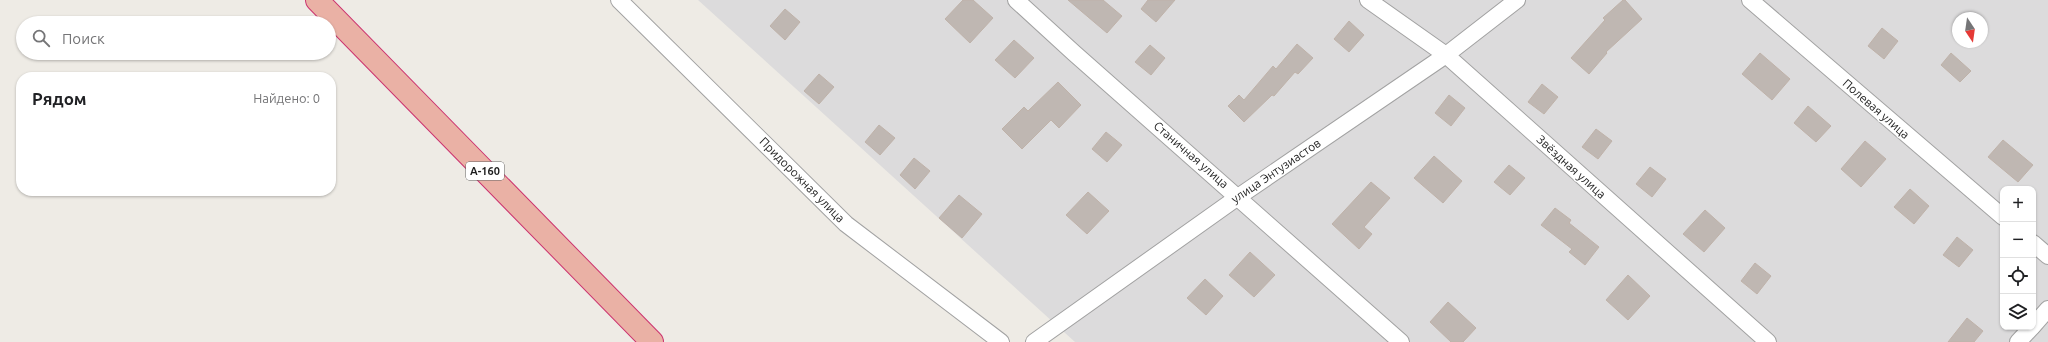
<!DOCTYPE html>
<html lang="ru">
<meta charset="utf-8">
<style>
:root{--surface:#fff;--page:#f2f2f2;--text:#202124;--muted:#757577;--line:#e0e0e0}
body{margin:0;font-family:Ubuntu,sans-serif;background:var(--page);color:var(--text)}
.controls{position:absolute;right:12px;bottom:12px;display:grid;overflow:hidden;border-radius:8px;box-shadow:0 1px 3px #0004}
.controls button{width:36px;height:36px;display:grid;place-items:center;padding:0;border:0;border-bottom:1px solid var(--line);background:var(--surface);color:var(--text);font:20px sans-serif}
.compass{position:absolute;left:1952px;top:12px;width:36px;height:36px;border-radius:50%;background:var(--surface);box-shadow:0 1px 3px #0004;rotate:167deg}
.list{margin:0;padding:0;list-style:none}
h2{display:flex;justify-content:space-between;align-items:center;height:52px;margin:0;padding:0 16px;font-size:17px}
h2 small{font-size:13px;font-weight:400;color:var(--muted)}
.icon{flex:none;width:22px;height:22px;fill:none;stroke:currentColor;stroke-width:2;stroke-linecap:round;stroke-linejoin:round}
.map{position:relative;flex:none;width:2048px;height:342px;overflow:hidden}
.search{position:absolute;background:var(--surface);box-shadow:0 1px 3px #0004;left:16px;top:16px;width:320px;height:44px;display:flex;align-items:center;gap:10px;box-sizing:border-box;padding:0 14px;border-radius:22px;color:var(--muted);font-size:15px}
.panel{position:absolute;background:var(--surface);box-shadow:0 1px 3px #0004;left:16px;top:72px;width:320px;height:124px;border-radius:16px}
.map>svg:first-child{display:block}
.residential{fill:#dcdbdc;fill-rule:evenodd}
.building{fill:#bfb7b2;stroke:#bfb2a9}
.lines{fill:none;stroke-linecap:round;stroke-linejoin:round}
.minor-casing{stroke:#a2a2a2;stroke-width:18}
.trunk-casing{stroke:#cc336f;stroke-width:24}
.minor{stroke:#fff;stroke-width:16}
.trunk{stroke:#eab1a5;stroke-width:22}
.labels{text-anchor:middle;stroke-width:3;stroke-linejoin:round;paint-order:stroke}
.shield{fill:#fff;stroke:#626262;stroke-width:1}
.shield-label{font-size:11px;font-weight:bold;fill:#1e1e1e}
.street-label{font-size:12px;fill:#1e1e1e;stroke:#fff}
</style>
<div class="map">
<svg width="2048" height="342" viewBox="0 0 2048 342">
<rect width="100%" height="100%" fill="#eeebe5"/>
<!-- residential -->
<path class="residential" d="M 698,0 L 2048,0 L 2048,342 L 1075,342 ZM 1958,18 L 1982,18 L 1982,42 L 1958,42 ZM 2003,189 L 2033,189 L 2033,327 L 2003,327 Z"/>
<!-- building -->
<g class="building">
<polygon points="963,0 973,0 993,18 970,43 945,19"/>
<polygon points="1068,0 1103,0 1122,16 1107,33"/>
<polygon points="1148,0 1175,0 1156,22 1141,9"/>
<polygon points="1623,0 1625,0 1642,19 1606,52 1607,53 1589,74 1571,58 1605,20 1603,18"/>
<polygon points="785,9 800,22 785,40 770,26"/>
<polygon points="1349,21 1364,35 1349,52 1334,39"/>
<polygon points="1882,28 1898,41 1884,59 1868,46"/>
<polygon points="1014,40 1034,58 1015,78 995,60"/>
<polygon points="1297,44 1313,58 1298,74 1295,72 1274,96 1272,95 1244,122 1228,106 1239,95 1244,100 1273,66 1276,69"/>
<polygon points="1150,45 1165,58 1151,75 1135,62"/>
<polygon points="1760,53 1790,79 1772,100 1742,74"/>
<polygon points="1951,53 1971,71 1960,82 1941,65"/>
<polygon points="819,74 834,87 819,104 804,91"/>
<polygon points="1058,82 1081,105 1059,128 1051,120 1022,149 1002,129 1024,107 1028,111"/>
<polygon points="1542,84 1558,97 1544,114 1528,102"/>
<polygon points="1449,95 1465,108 1451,126 1435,113"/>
<polygon points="1808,106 1831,126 1816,142 1794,123"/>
<polygon points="879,125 895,138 880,155 865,142"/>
<polygon points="1596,129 1612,141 1598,159 1582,147"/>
<polygon points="1106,132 1122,145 1107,162 1092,149"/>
<polygon points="2003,140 2033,165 2018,182 1988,157"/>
<polygon points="1865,141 1886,159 1861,187 1841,169"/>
<polygon points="1434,156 1462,181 1443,203 1414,178"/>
<polygon points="914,158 930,171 915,189 900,175"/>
<polygon points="1509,165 1525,178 1510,195 1494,182"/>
<polygon points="1650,167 1666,179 1652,197 1636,184"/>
<polygon points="1371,182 1390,198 1364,227 1372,234 1359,249 1332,224"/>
<polygon points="1910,189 1929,206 1914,224 1894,207"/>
<polygon points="1088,192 1109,211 1087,234 1066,215"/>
<polygon points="959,195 982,214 962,238 939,218"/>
<polygon points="1555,208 1571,220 1569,223 1599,247 1585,265 1569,252 1572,249 1541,225"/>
<polygon points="1705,210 1725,228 1704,252 1683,234"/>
<polygon points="1957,237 1973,250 1959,267 1943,255"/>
<polygon points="1250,252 1275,275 1254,297 1229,275"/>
<polygon points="1755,263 1771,276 1757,294 1741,281"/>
<polygon points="1628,275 1650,296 1628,320 1606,300"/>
<polygon points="1205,279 1223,296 1206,315 1187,298"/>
<polygon points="1448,302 1476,328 1463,342 1451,342 1430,322"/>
<polygon points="1967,318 1983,331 1974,342 1948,342"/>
</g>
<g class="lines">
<defs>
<g id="minor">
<polyline points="619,0 846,224 1001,342"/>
<polyline points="1016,0 1074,53 1401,342"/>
<polyline points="1368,0 1446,55 1768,342"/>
<polyline points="1750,0 2003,217"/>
<polyline points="2033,243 2048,256"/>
<polyline points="2033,326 2048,309"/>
<polyline points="1034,342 1238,197 1446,55 1517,0"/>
<polyline points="2018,342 2032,327"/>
</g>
<polyline id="trunk" points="317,0 652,342"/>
</defs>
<!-- minor casing -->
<use href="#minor" class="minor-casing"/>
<!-- trunk casing -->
<use href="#trunk" class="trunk-casing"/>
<!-- minor -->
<use href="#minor" class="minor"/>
<!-- trunk -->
<use href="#trunk" class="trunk"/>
</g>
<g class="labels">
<!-- shield labels -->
<rect class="shield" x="466" y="162" width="38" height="18" rx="3"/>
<g class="shield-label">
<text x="485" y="175">А-160</text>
</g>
<!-- street labels -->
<g class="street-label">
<text transform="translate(1876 109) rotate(41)" y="4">Полевая улица</text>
<text transform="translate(1191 155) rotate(41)" y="4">Станичная улица</text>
<text transform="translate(1571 167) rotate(42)" y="4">Звёздная улица</text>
<text transform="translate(1276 171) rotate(-34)" y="4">улица Энтузиастов</text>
<text transform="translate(802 180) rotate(45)" y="4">Придорожная улица</text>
</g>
</g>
</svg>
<div class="controls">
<button>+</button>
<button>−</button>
<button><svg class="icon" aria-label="locate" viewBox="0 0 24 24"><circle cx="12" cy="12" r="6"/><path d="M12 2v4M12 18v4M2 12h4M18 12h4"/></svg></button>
<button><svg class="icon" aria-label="layers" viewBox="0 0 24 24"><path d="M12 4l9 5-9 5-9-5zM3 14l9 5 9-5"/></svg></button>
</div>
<svg class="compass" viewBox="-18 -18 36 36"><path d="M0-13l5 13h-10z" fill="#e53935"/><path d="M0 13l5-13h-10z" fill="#757577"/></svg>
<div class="search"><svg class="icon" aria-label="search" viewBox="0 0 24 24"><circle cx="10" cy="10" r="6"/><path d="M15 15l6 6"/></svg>Поиск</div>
<section class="panel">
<h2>Рядом<small>Найдено: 0</small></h2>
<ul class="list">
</ul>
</section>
</div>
